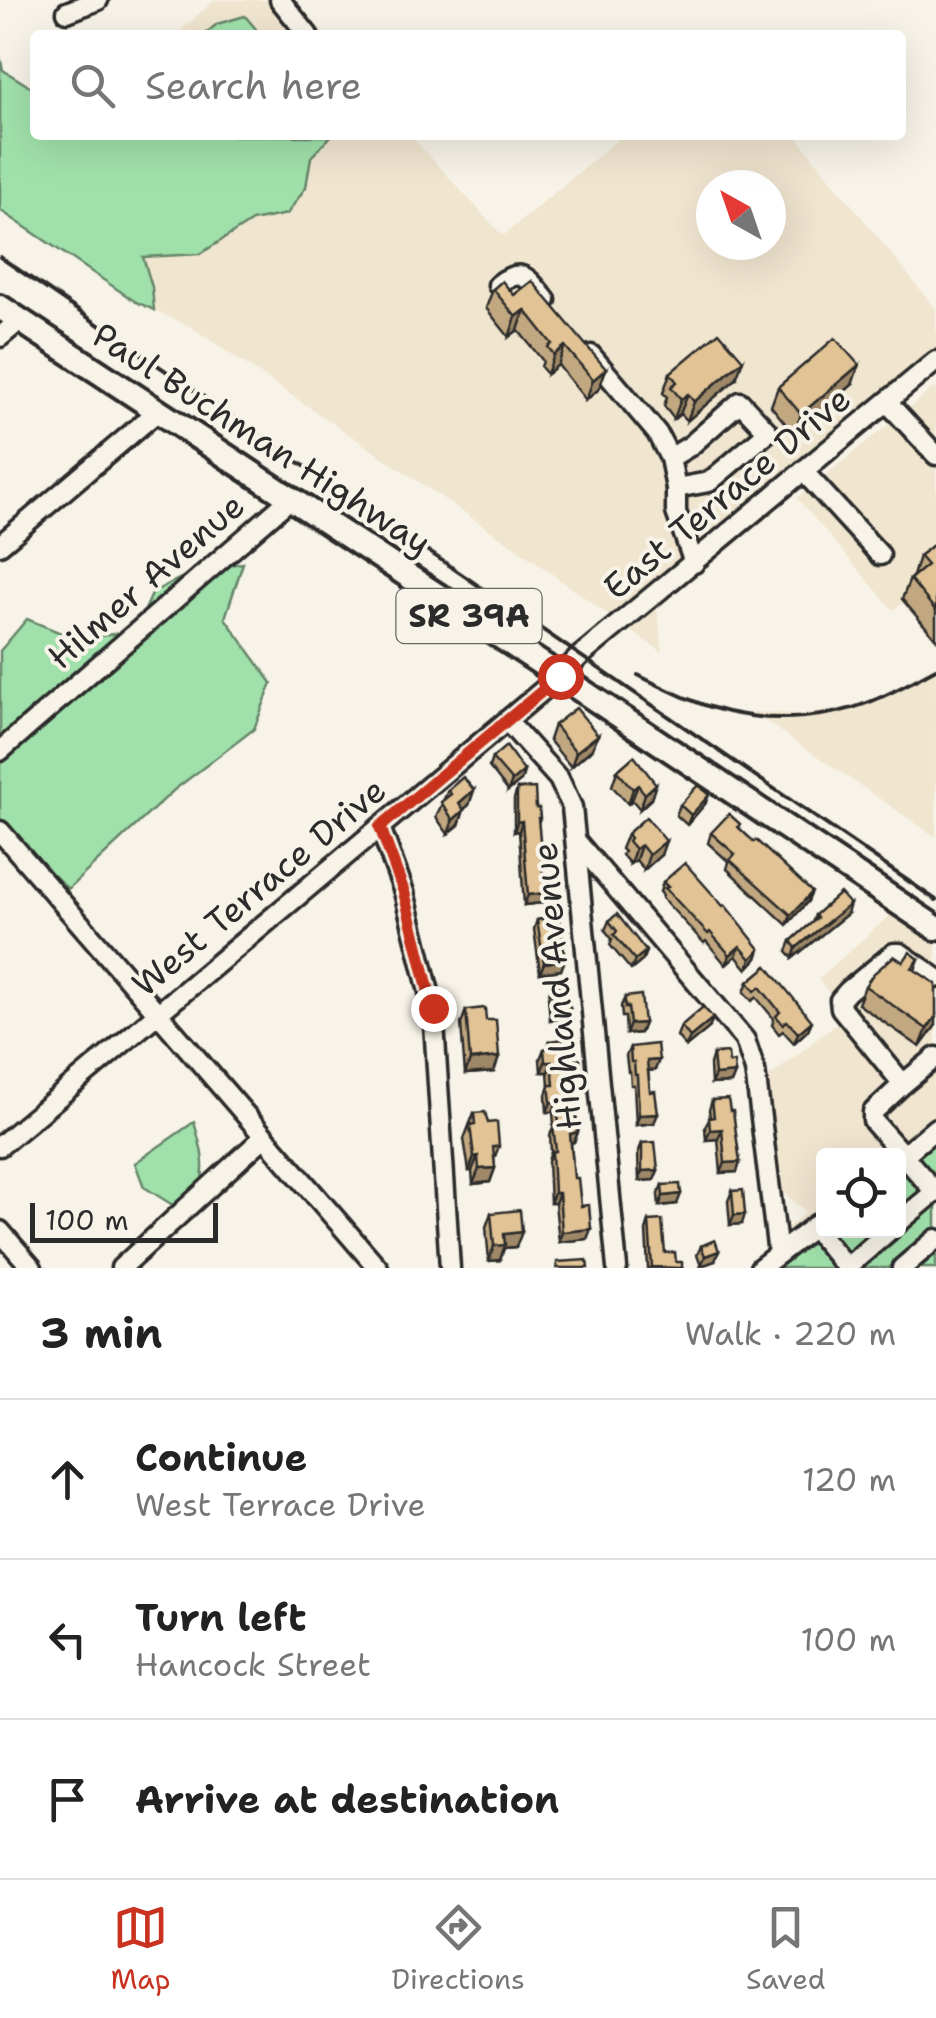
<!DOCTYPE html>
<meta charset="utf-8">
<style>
:root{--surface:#fff;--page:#f6f6f6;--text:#222;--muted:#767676;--line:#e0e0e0;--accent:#c8321e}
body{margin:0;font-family:"Shantell Sans",sans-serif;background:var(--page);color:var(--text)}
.controls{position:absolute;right:30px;bottom:30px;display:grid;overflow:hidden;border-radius:10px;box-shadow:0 10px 40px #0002}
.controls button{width:90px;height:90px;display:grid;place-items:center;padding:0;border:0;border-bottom:2px solid var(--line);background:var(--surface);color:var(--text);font:50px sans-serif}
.compass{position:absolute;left:696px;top:170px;width:90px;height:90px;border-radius:50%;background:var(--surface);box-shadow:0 10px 40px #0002;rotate:320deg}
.scale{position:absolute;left:30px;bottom:25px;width:188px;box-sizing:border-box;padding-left:10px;border:5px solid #2b2b2b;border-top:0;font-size:28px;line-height:35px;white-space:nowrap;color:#2b2b2b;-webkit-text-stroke:8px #f7f3e8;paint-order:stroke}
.stop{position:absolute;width:30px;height:30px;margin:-22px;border:8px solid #c8321e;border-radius:50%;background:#fff}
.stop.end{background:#c8321e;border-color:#fff;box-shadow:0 2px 10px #0008}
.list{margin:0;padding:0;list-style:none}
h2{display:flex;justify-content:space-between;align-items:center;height:130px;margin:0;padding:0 40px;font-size:42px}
h2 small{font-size:32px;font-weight:400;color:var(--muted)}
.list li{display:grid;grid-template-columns:65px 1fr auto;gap:30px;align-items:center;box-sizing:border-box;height:160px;padding:0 40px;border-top:2px solid var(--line)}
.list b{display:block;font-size:38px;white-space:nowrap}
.list p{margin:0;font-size:32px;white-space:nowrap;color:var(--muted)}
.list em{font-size:32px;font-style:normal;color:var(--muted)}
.icon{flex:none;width:55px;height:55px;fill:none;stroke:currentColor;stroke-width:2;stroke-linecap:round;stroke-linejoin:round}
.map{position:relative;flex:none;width:936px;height:1268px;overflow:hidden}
.search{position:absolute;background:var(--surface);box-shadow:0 10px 40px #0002;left:30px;right:30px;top:30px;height:110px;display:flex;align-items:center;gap:25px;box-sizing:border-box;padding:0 35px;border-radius:10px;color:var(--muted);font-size:38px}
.sheet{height:610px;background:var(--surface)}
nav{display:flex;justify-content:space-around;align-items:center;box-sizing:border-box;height:140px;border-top:2px solid var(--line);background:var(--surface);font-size:28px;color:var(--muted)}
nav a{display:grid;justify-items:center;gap:5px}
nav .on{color:var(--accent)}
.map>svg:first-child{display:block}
.built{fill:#f0e5cf;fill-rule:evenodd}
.green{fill:#a0e1ab;stroke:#66866b;stroke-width:2.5}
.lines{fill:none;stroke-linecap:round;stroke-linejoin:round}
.minor-casing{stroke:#2b2b2b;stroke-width:25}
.major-casing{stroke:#2b2b2b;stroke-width:30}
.minor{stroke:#f7f3e8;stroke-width:18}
.major{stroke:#f7f3e8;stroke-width:22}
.rail{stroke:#2b2b2b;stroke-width:4}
.wall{fill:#c2a880;stroke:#2b2b2b;stroke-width:2.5}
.shaded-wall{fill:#9e8868;stroke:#2b2b2b;stroke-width:2.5}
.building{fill:#e1c395;stroke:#2b2b2b;stroke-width:2.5}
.route{stroke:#c8321e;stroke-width:12}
.labels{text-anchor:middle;stroke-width:8;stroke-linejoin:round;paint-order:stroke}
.shield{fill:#f7f3e8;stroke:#686764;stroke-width:2.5}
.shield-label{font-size:32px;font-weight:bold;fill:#2b2b2b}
.street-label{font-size:35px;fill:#2b2b2b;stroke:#f7f3e8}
</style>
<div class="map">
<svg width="936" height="1268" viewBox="0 0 936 1268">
<rect width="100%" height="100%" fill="#f7f3e8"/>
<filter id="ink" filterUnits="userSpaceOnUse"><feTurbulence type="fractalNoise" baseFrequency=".01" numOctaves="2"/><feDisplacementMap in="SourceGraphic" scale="20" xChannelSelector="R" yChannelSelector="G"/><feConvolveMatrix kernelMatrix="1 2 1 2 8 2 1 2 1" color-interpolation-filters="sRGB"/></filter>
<g filter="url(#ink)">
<!-- built -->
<g class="built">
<polygon points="214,0 295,0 325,35 261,35 245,16 218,24 204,35 176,35"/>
<path d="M 330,135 L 410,135 L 503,236 L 623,135 L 795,135 L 936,309 L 936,352 L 614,619 L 525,554 L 191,327 L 154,310 L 152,287 L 142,257 L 200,254 L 252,221 L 287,214 L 306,187 L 311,157 ZM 711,185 L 771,185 L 771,245 L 711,245 Z"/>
<polygon points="936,371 936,378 659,603 657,608 663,652 626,628"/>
<polygon points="936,386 936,642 903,603 893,610 797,498"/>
<polygon points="936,666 936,837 752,712 803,714 846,708 882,695"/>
<polygon points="895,911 936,944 936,1118 892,1155 824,1156 823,1209 783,1241 782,1232 806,1212 776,1187 763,1082 847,1015 818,979"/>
</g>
<!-- green -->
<g class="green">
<polygon points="245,16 261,35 204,35 217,24"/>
<polygon points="0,56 3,70 35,90 35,135 331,136 311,157 306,187 287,214 252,221 200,254 143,257 152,287 154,310 136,302 0,210"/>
<polygon points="243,563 225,618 272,683 254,729 174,790 68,889 0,824 0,651 27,619 78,640 136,630 153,592 199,569"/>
<path d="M 194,1122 C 204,1157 210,1178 189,1212 L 171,1204 L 144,1187 L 135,1163 Z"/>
<polygon points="936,1138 936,1268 775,1268 823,1229 898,1230 899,1169"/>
</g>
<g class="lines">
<defs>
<g id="minor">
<polyline points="280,0 308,35"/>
<polyline points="67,12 98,0"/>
<path d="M 498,285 C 523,265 529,280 546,300"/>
<polyline points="0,337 19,321"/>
<polyline points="591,355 657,433 670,458 676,488 676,512 694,563"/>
<polyline points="887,402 936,455"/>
<polyline points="670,458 690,446 740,402 768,432 709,482 676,488"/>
<polyline points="804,472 880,555"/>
<polyline points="0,545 158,411"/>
<polyline points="507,721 559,779 572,807 617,1268"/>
<polyline points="0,751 290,499"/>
<polyline points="380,827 404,892 433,1008 450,1268"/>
<polyline points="0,831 378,1268"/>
<polyline points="577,842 745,1040 755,1070 778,1254"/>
<polyline points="936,978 900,953 894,953 848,991 840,1000 841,1008 903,1084 936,1057"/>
<polyline points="903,1084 873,1112 873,1121 936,1193"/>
<polyline points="0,1146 560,676 580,656 936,361"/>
<polyline points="898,1160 936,1128"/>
<polyline points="898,1223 936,1191"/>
<polyline points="813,1227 847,1268"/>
<polyline points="0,1231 32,1268"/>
<polyline points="121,1268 264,1137"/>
<polyline points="760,1268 824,1219"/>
<polyline points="846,1268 890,1230"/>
<polyline points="902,1268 936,1239"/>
</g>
<polyline id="major" points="0,307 560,676 936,928"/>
</defs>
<!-- minor casing -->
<use href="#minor" class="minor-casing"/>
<!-- major casing -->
<use href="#major" class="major-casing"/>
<!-- minor -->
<use href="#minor" class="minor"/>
<!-- major -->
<use href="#major" class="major"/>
<!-- rail -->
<g class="rail">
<polyline points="0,257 936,900"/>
<path d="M 638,675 C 670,691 703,708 738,714 C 778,722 829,718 867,703 C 891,694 913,681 936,669"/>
</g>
</g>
<!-- wall -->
<g class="wall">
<polygon points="532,281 599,389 586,400 558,365 547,374 541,367 543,361 518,330 509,337 486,308 493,289 514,295"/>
<polygon points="670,373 736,379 687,421 680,414 674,419 664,406 667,397 663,393"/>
<polygon points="852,385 794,434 771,406 778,387"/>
<polygon points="936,543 936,639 902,599 910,579 913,576 919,556"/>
<polygon points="554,725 598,735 592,749 571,767 549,740"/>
<polygon points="634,756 651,799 640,809 632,800 628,804 612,786 617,771"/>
<polygon points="492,758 524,771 521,781 508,791 489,767"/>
<polygon points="517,789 536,808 540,818 538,823 542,903 524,905 519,831 514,832 514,799"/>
<polygon points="448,790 474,790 469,805 464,809 459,825 448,834 436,817"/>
<polygon points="705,804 687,825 676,815 680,805"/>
<polygon points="739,828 808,901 787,925 727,869 729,862 708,843 711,833"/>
<polygon points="627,834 661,855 644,870 636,860 630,864 622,855 624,852 621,849"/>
<polygon points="663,882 760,949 757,958 747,969 736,956 726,965 706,941 704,943 662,898 663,895 660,892"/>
<polygon points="548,913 561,970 540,973 534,929 537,920 546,919"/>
<polygon points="847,914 793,958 787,951 791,941 812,923 815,915"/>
<polygon points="609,921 646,951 642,961 631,970 610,945 612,939 605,930"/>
<polygon points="919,959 915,970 936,1025 920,1047 858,1004 865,986 903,962"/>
<polygon points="767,966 808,1030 794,1043 783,1031 779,1034 772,1025 774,1019 756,997 752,1001 744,992 748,982"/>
<polygon points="551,987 566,1019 550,1020 548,997"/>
<polygon points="625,997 644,1023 640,1033 626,1034 625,1017 622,1017 621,1006"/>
<polygon points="466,1010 486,1020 494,1072 465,1074 461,1024"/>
<polygon points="681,1026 709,1028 686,1047 677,1036"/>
<polygon points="550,1041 565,1051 578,1080 571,1080 578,1132 574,1142 571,1143 574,1178 587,1239 559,1242 555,1203 550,1203 548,1161 551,1152 550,1135 554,1125 553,1112 547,1112 546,1095 549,1085 548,1072 541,1072 540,1059 544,1049 547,1049"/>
<polygon points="630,1047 655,1070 648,1071 654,1123 636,1125 634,1085 631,1085 630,1072 628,1072 626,1056"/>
<polygon points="713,1054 729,1063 735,1073 731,1083 711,1084 710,1064"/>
<polygon points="712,1100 730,1111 740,1162 737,1172 721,1173 718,1139 706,1140 705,1127 710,1118 709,1110"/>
<polygon points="474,1113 488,1123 499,1146 494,1159 495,1168 490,1182 473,1184 472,1171 469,1171 464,1139"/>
<polygon points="642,1143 658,1170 654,1180 639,1181 638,1153"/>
<polygon points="662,1185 677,1204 659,1206 658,1194"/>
<polygon points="732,1191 742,1224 730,1225 728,1201"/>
<polygon points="491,1213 516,1247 504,1248 500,1260 489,1261 486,1227"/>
<polygon points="649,1221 665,1253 682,1268 648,1268 646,1231"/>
<polygon points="701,1246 715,1261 701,1266 697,1255"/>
</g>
<!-- shaded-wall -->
<g class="shaded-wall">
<polygon points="525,310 518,330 509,337 516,317"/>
<polygon points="565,346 558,365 547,374 554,355"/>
<polygon points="743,360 736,379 687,421 694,402"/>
<polygon points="859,365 852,385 794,434 801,414"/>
<polygon points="606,369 599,389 586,400 593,380"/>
<polygon points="688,394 680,414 674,419 681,399"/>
<polygon points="598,735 592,749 571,767 576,752"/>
<polygon points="524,771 521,781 508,791 512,781"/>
<polygon points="656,784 651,799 640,809 645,794"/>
<polygon points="638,785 632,800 628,804 633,789"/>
<polygon points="474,790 469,805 453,818 459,803"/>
<polygon points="709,795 705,804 687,825 691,815"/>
<polygon points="464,810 459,825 448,834 453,820"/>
<polygon points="522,821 519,831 514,832 517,822"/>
<polygon points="666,841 661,855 644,870 649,855"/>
<polygon points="641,845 636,860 630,864 635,849"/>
<polygon points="812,892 808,901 787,925 791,915"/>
<polygon points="545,893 542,903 524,905 528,895"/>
<polygon points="850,904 847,914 793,958 796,948"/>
<polygon points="740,946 736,956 726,965 730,955"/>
<polygon points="760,949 757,958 747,969 751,959"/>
<polygon points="646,951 642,961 631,970 635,960"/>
<polygon points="565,960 561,970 540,973 544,963"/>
<polygon points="570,1009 566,1019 550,1020 553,1010"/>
<polygon points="936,1016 936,1025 920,1047 927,1029"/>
<polygon points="713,1018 709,1028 686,1047 690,1037"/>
<polygon points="812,1021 808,1030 794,1043 798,1033"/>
<polygon points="644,1023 640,1033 626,1034 630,1024"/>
<polygon points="499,1057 494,1072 465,1074 470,1060"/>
<polygon points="659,1060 655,1070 644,1071 647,1061"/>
<polygon points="545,1062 552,1062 548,1072 541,1072"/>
<polygon points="581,1070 578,1080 566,1081 570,1071"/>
<polygon points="735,1073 731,1083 711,1084 715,1075"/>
<polygon points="551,1102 557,1102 553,1112 547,1112"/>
<polygon points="658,1114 654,1123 636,1125 639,1115"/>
<polygon points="722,1129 718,1139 706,1140 710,1130"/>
<polygon points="578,1132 574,1142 567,1144 570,1134"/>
<polygon points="478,1156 472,1171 469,1171 474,1157"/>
<polygon points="740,1162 737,1172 721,1173 725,1163"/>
<polygon points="495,1168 490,1182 473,1184 479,1169"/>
<polygon points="658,1170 654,1180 639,1181 642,1171"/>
<polygon points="554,1193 559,1193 555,1203 550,1203"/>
<polygon points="681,1194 677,1204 659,1206 663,1196"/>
<polygon points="745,1214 742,1224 730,1225 734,1215"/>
<polygon points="591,1229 587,1239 559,1242 562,1232"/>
<polygon points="522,1232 516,1247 504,1248 500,1260 489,1261 494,1246 504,1234"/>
<polygon points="719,1251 715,1261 701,1266 705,1256"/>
</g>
<!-- building -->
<g class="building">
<polygon points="502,281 514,295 532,281 606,369 593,380 565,346 554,355 548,347 552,344 525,310 516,317 493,289"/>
<polygon points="719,332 743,360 694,402 688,394 681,399 671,387 677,382 670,373"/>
<polygon points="835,338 859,365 801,414 778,387"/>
<polygon points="936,543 936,611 910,579 927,565 919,556"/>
<polygon points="576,708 598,735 576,752 554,725"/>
<polygon points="506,746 524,771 512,781 492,758"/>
<polygon points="634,756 656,784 645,794 638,785 633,789 617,771"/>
<polygon points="463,777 474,790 459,803 464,810 453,820 441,802 451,794 448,790"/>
<polygon points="698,785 709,795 691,815 680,805"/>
<polygon points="535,788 536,808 539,808 540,818 538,818 545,893 528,895 522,821 517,822 517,789"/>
<polygon points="729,814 740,824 738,827 754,842 756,840 812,892 791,915 730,860 735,854 711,833"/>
<polygon points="646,817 666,841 649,855 641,845 635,849 628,841 630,838 627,834"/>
<polygon points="685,863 723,906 725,905 760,949 751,959 740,946 730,955 710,932 708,934 665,888 668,887 663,882"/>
<polygon points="840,893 850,904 796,948 791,941 817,918 815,915"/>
<polygon points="559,912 565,960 544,963 537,920 548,918 548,913"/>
<polygon points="617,914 646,951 635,960 614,935 617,931 609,921"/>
<polygon points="910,952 919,959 912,968 936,984 936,1016 927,1029 865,986 873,974 894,956 903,962"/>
<polygon points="767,966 812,1021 798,1033 787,1021 783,1024 776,1016 780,1012 760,987 755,991 748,982"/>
<polygon points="566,985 570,1009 553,1010 551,987"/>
<polygon points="641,995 644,1023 630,1024 628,1007 625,1008 625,997"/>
<polygon points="703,1007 713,1018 690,1037 681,1026"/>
<polygon points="485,1008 486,1020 496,1020 499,1057 470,1060 466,1010"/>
<polygon points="563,1039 565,1051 569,1050 570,1059 580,1059 581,1070 570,1071 578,1132 570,1134 574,1178 578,1178 581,1206 589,1205 591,1229 562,1232 559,1193 554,1193 552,1152 556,1151 553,1125 559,1125 557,1102 551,1102 549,1085 554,1085 552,1062 545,1062 544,1049 550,1048 550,1041"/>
<polygon points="657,1044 659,1060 647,1061 650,1092 655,1091 658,1114 639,1115 637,1075 635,1075 634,1062 631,1062 630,1047"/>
<polygon points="728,1053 729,1063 734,1062 735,1073 715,1075 713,1054"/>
<polygon points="728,1099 730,1111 733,1111 740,1162 725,1163 722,1129 710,1130 709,1118 714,1117 712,1100"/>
<polygon points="485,1112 488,1123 497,1122 499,1146 493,1147 495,1168 479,1169 478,1156 474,1157 470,1125 475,1124 474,1113"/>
<polygon points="655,1142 658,1170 642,1171 642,1143"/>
<polygon points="680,1184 681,1194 663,1196 662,1185"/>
<polygon points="743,1190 745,1214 734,1215 732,1191"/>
<polygon points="520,1210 522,1232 504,1234 505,1245 494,1246 491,1213"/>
<polygon points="662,1220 665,1253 675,1252 676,1262 682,1262 682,1268 652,1267 649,1221"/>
<polygon points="715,1240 719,1251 705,1256 701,1246"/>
<polygon points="587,1260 588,1268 557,1268 557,1262"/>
</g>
</g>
<g class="lines" filter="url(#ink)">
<!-- route -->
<polyline class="route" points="433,1008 404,892 380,827 560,676"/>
</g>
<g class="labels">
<!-- shield labels -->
<rect class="shield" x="396.5" y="589" width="145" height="54" rx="8"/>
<g class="shield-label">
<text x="469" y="627">SR 39A</text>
</g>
<!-- street labels -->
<g class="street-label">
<text transform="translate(262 439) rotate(33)" y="12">Paul Buchman Highway</text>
<text transform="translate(727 493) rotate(-40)" y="12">East Terrace Drive</text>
<text transform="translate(146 581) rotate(-41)" y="12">Hilmer Avenue</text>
<text transform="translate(259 887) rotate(-40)" y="12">West Terrace Drive</text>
<text transform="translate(557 986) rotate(-95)" y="12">Highland Avenue</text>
</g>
</g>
</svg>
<div class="controls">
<button><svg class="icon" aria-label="locate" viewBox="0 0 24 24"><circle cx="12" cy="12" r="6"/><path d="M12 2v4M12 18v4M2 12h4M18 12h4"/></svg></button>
</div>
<svg class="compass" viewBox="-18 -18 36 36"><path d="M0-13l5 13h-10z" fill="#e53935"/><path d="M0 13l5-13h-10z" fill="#767676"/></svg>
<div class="scale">100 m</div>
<div class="stop" style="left:560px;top:676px"></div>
<div class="stop end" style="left:433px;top:1008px"></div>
<div class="search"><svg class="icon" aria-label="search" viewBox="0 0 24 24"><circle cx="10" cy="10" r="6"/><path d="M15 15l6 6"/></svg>Search here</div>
</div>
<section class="sheet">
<h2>3 min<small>Walk · 220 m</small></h2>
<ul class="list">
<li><svg class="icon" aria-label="ahead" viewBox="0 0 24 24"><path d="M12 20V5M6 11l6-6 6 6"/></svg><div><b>Continue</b><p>West Terrace Drive</p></div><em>120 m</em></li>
<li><svg class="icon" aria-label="left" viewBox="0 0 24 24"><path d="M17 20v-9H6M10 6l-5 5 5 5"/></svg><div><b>Turn left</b><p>Hancock Street</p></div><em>100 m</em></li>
<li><svg class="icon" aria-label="arrive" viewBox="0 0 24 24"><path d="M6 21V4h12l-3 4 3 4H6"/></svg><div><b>Arrive at destination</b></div></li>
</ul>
</section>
<nav>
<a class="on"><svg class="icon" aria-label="map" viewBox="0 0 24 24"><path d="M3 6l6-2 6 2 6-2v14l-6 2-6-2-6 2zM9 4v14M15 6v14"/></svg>Map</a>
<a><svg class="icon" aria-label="directions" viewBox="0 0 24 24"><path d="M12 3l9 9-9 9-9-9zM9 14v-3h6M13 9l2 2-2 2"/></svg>Directions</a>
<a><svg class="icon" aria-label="saved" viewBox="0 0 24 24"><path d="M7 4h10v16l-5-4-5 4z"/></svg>Saved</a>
</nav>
